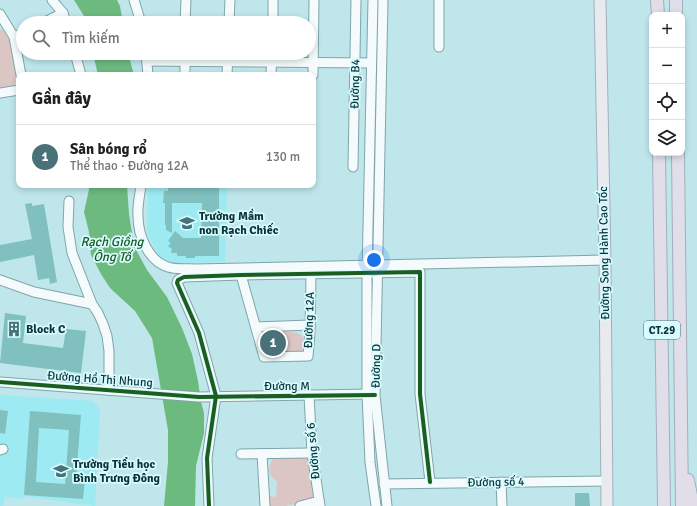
<!DOCTYPE html>
<html lang="vi">
<meta charset="utf-8">
<style>
:root{--surface:#fff;--page:#f6f6f6;--text:#202124;--muted:#757577;--line:#e0e0e0;--accent:#487277}
body{margin:0;font-family:Signika,sans-serif;background:var(--page);color:var(--text)}
.controls{position:absolute;right:12px;top:12px;display:grid;overflow:hidden;border-radius:8px;box-shadow:0 2px 6px #0003}
.controls button{width:36px;height:36px;display:grid;place-items:center;padding:0;border:0;border-bottom:1px solid var(--line);background:var(--surface);color:var(--text);font:20px sans-serif}
.you{position:absolute;left:374px;top:260px;width:14px;height:14px;margin:-10px;border:3px solid #fff;border-radius:50%;background:#1a73e8;box-shadow:0 0 0 6px #1a73e833}
.badge{display:grid;place-items:center;width:26px;height:26px;border-radius:50%;background:var(--accent);color:#fff;font-size:13px;font-weight:700}
.pin{position:absolute;translate:-50% -50%;border:2px solid #fff;box-shadow:0 1px 4px #0006}
.list{margin:0;padding:0;list-style:none}
h2{display:flex;justify-content:space-between;align-items:center;height:52px;margin:0;padding:0 16px;font-size:17px}
h2 small{font-size:13px;font-weight:400;color:var(--muted)}
.list li{display:grid;grid-template-columns:26px 1fr auto;gap:12px;align-items:center;box-sizing:border-box;height:64px;padding:0 16px;border-top:1px solid var(--line)}
.list b{display:block;font-size:15px;white-space:nowrap}
.list p{margin:0;font-size:13px;white-space:nowrap;color:var(--muted)}
.list em{font-size:13px;font-style:normal;color:var(--muted)}
.icon{flex:none;width:22px;height:22px;fill:none;stroke:currentColor;stroke-width:2;stroke-linecap:round;stroke-linejoin:round}
.map{position:relative;flex:none;width:697px;height:506px;overflow:hidden}
.search{position:absolute;background:var(--surface);box-shadow:0 2px 6px #0003;left:16px;top:16px;width:300px;height:44px;display:flex;align-items:center;gap:10px;box-sizing:border-box;padding:0 14px;border-radius:22px;color:var(--muted);font-size:15px}
.panel{position:absolute;background:var(--surface);box-shadow:0 2px 6px #0003;left:16px;top:72px;width:300px;height:116px;border-radius:8px}
.map>svg:first-child{display:block}
.built{fill:#9deaf3}
.green{fill:#dbc6c4}
.water{fill:#6dba7f}
.building{fill:#80c0bf;fill-rule:evenodd}
.lines{fill:none;stroke-linecap:round;stroke-linejoin:round}
.minor-casing{stroke:#7fa5a9;stroke-width:11}
.major-casing{stroke:#a3afbb;stroke-width:13}
.highway-casing{stroke:#a3afbb;stroke-width:14}
.minor{stroke:#f5fbfc;stroke-width:9}
.major{stroke:#e9eaf0;stroke-width:11}
.highway{stroke:#e2dee9;stroke-width:12}
.cycleway-casing{stroke:#d8fbff;stroke-width:6}
.cycleway{stroke:#1b5e20;stroke-width:4}
.labels{text-anchor:middle;stroke-width:3.5;stroke-linejoin:round;paint-order:stroke}
.shield{fill:#d8fbff;stroke:#477074;stroke-width:1}
.shield-label{font-size:11px;font-weight:bold;fill:#093438}
.street-label{font-size:12px;fill:#093438;stroke:#d8fbff}
.poi-label{font-size:12px;font-weight:bold;fill:#093438;stroke:#d8fbff;text-anchor:start}
.water-label{font-size:13px;font-style:italic;fill:#1b5a21;stroke:#d8fbff}
</style>
<div class="map">
<svg width="697" height="506" viewBox="0 0 697 506">
<rect width="100%" height="100%" fill="#bee6eb"/>
<!-- built -->
<g class="built">
<polygon points="148,185 227,185 225,262 171,263 163,259 158,255 149,237 147,228"/>
<polygon points="0,395 93,401 100,410 95,506 24,496 23,499 5,497 3,506 0,506"/>
</g>
<!-- green -->
<g class="green">
<path d="M 3,29 L 11,43 L 18,80 C 14,87 7,87 0,88 L 0,30 Z"/>
<path d="M 271,332 C 281,332 303,328 305,342 C 305,346 304,350 300,353 L 266,353 L 263,341 L 267,335 Z"/>
<path d="M 274,457 L 306,457 L 309,458 L 315,496 L 313,499 L 286,506 L 269,506 L 269,496 L 276,497 L 277,482 C 267,473 268,467 274,457 Z"/>
</g>
<!-- water -->
<g class="water">
<polygon points="74,0 117,0 120,6 123,23 86,23 84,16"/>
<polygon points="93,53 128,53 134,75 98,75"/>
<polygon points="90,185 127,185 129,214 134,246 147,270 167,297 182,328 192,354 198,381 201,402 204,413 204,433 196,466 195,506 164,506 168,462 168,430 152,338 135,311 110,288 101,274 91,255 89,232 84,212"/>
</g>
<!-- building -->
<g class="building">
<polygon points="168,186 219,187 219,256 195,256 195,258 186,258 186,256 177,256 177,253 171,253 172,249 168,246 171,243 168,241 175,231 183,238 201,238 202,203 172,203 172,233 166,230 166,225 165,225 165,203 163,203 164,191 168,191"/>
<polygon points="32,203 32,206 44,204 57,282 50,284 49,278 38,280 34,255 0,262 0,245 32,239 25,204"/>
<polygon points="5,313 26,316 23,343 63,348 66,329 86,331 81,373 0,363"/>
<polygon points="0,410 8,411 5,434 0,433"/>
<path d="M 30,411 L 81,415 L 76,478 L 85,479 L 83,499 L 24,495 ZM 39,428 L 69,430 L 65,484 L 36,482 Z"/>
<polygon points="575,493 589,493 590,506 575,506"/>
</g>
<g class="lines">
<defs>
<g id="minor">
<polyline points="52,0 63,13 66,23"/>
<polyline points="134,0 141,23"/>
<polyline points="373,0 367,273 367,394 370,462 376,506"/>
<polyline points="383,0 375,395 387,506"/>
<polyline points="0,14 14,37 21,75"/>
<polyline points="43,23 63,13"/>
<polyline points="185,23 186,0"/>
<polyline points="229,23 230,0"/>
<polyline points="273,23 273,0"/>
<polyline points="14,37 23,33"/>
<polyline points="439,47 439,0"/>
<polyline points="75,53 81,75"/>
<polyline points="146,53 148,75"/>
<polyline points="147,61 371,63"/>
<polyline points="185,75 185,53"/>
<polyline points="227,75 228,53"/>
<polyline points="271,75 272,53"/>
<polyline points="313,75 314,0"/>
<polyline points="0,93 19,90"/>
<polyline points="353,167 356,0"/>
<path d="M 141,185 C 140,195 137,206 138,216 C 138,235 148,261 168,267 C 177,270 187,268 196,269 L 605,260"/>
<polyline points="69,201 68,227 72,253 92,304 98,313 103,324 107,336 109,351 109,390"/>
<polyline points="241,275 264,357 308,356 310,333 311,274"/>
<polyline points="0,280 34,292 92,304"/>
<polyline points="256,327 310,325"/>
<polyline points="0,382 199,397 372,394"/>
<polyline points="309,395 312,453 320,506"/>
<polyline points="0,450 3,449"/>
<polyline points="241,454 312,453"/>
<polyline points="262,454 265,506"/>
<polyline points="501,482 502,506"/>
<polyline points="384,484 607,481"/>
<polyline points="209,506 207,458 216,396 199,333 177,283 178,280 184,277 241,275 420,272 420,394 430,482"/>
<polyline points="300,506 319,501"/>
</g>
<polyline id="major" points="600,0 605,260 607,506"/>
<g id="highway">
<polyline points="657,0 658,15"/>
<polyline points="676,0 676,15"/>
<polyline points="659,153 664,506"/>
<polyline points="678,153 682,506"/>
<polyline points="688,480 693,506"/>
</g>
</defs>
<!-- minor casing -->
<use href="#minor" class="minor-casing"/>
<!-- major casing -->
<use href="#major" class="major-casing"/>
<!-- highway casing -->
<use href="#highway" class="highway-casing"/>
<!-- minor -->
<use href="#minor" class="minor"/>
<!-- major -->
<use href="#major" class="major"/>
<!-- highway -->
<use href="#highway" class="highway"/>
<defs>
<g id="cycleway">
<polyline points="0,382 199,397 375,395"/>
<polyline points="209,506 207,458 216,396 199,333 177,283 178,280 184,277 241,275 420,272 420,394 430,482"/>
</g>
</defs>
<!-- cycleway casing -->
<use href="#cycleway" class="cycleway-casing"/>
<!-- cycleway -->
<use href="#cycleway" class="cycleway"/>
</g>
<!-- icons -->
<defs>
<symbol id="school-bare" viewBox="-9 -9 18 18"><path d="M0-5L7-2L0 1L-7-2ZM-4 1L0 2.5L4 1V4Q0 6-4 4Z" fill="#487277" stroke="#d8fbff" stroke-width="2.5" paint-order="stroke"/></symbol>
<symbol id="building-bare" viewBox="-9 -9 18 18"><path d="M-4-6H4V6H1V3H-1V6H-4ZM-2.5-4.3h1.7v1.8h-1.7ZM.8-4.3h1.7v1.8H.8ZM-2.5-1h1.7V.8h-1.7ZM.8-1h1.7V.8H.8Z" fill="#487277" stroke="#d8fbff" stroke-width="2.5" paint-order="stroke"/></symbol>
</defs>
<g fill-rule="evenodd">
<use href="#school-bare" x="176" y="212" width="22" height="22"/>
<use href="#building-bare" x="3" y="318" width="22" height="22"/>
<use href="#school-bare" x="50" y="460" width="22" height="22"/>
</g>
<g class="labels">
<!-- shield labels -->
<rect class="shield" x="644" y="321" width="36" height="18" rx="3"/>
<g class="shield-label">
<text x="662" y="334">CT.29</text>
</g>
<!-- street labels -->
<g class="street-label">
<text transform="translate(355 84) rotate(-89)" y="4">Đường B4</text>
<text transform="translate(604 253) rotate(-91)" y="4">Đường Song Hành Cao Tốc</text>
<text transform="translate(309 320) rotate(-88)" y="4">Đường 12A</text>
<text transform="translate(376 366) rotate(-89)" y="4">Đường D</text>
<text transform="translate(100 379) rotate(4)" y="4">Đường Hồ Thị Nhung</text>
<text x="287" y="390">Đường M</text>
<text transform="translate(313 451) rotate(-95)" y="4">Đường số 6</text>
<text transform="translate(496 482) rotate(-1)" y="4">Đường số 4</text>
</g>
<!-- poi labels -->
<g class="poi-label">
<text x="199" y="220">Trường Mầm<tspan x="199" dy="14">non Rạch Chiếc</tspan></text>
<text x="26" y="333">Block C</text>
<text x="73" y="468">Trường Tiểu học<tspan x="73" dy="14">Bình Trưng Đông</tspan></text>
</g>
<!-- water labels -->
<g class="water-label">
<text x="112" y="246">Rạch Giồng<tspan x="112" dy="15">Ông Tố</tspan></text>
</g>
</g>
</svg>
<div class="controls">
<button>+</button>
<button>−</button>
<button><svg class="icon" aria-label="locate" viewBox="0 0 24 24"><circle cx="12" cy="12" r="6"/><path d="M12 2v4M12 18v4M2 12h4M18 12h4"/></svg></button>
<button><svg class="icon" aria-label="layers" viewBox="0 0 24 24"><path d="M12 4l9 5-9 5-9-5zM3 14l9 5 9-5"/></svg></button>
</div>
<div class="you"></div>
<div class="pin badge" style="left:273px;top:343px">1</div>
<div class="search"><svg class="icon" aria-label="search" viewBox="0 0 24 24"><circle cx="10" cy="10" r="6"/><path d="M15 15l6 6"/></svg>Tìm kiếm</div>
<section class="panel">
<h2>Gần đây<small></small></h2>
<ul class="list">
<li><span class="badge">1</span><div><b>Sân bóng rổ</b><p>Thể thao · Đường 12A</p></div><em>130 m</em></li>
</ul>
</section>
</div>
